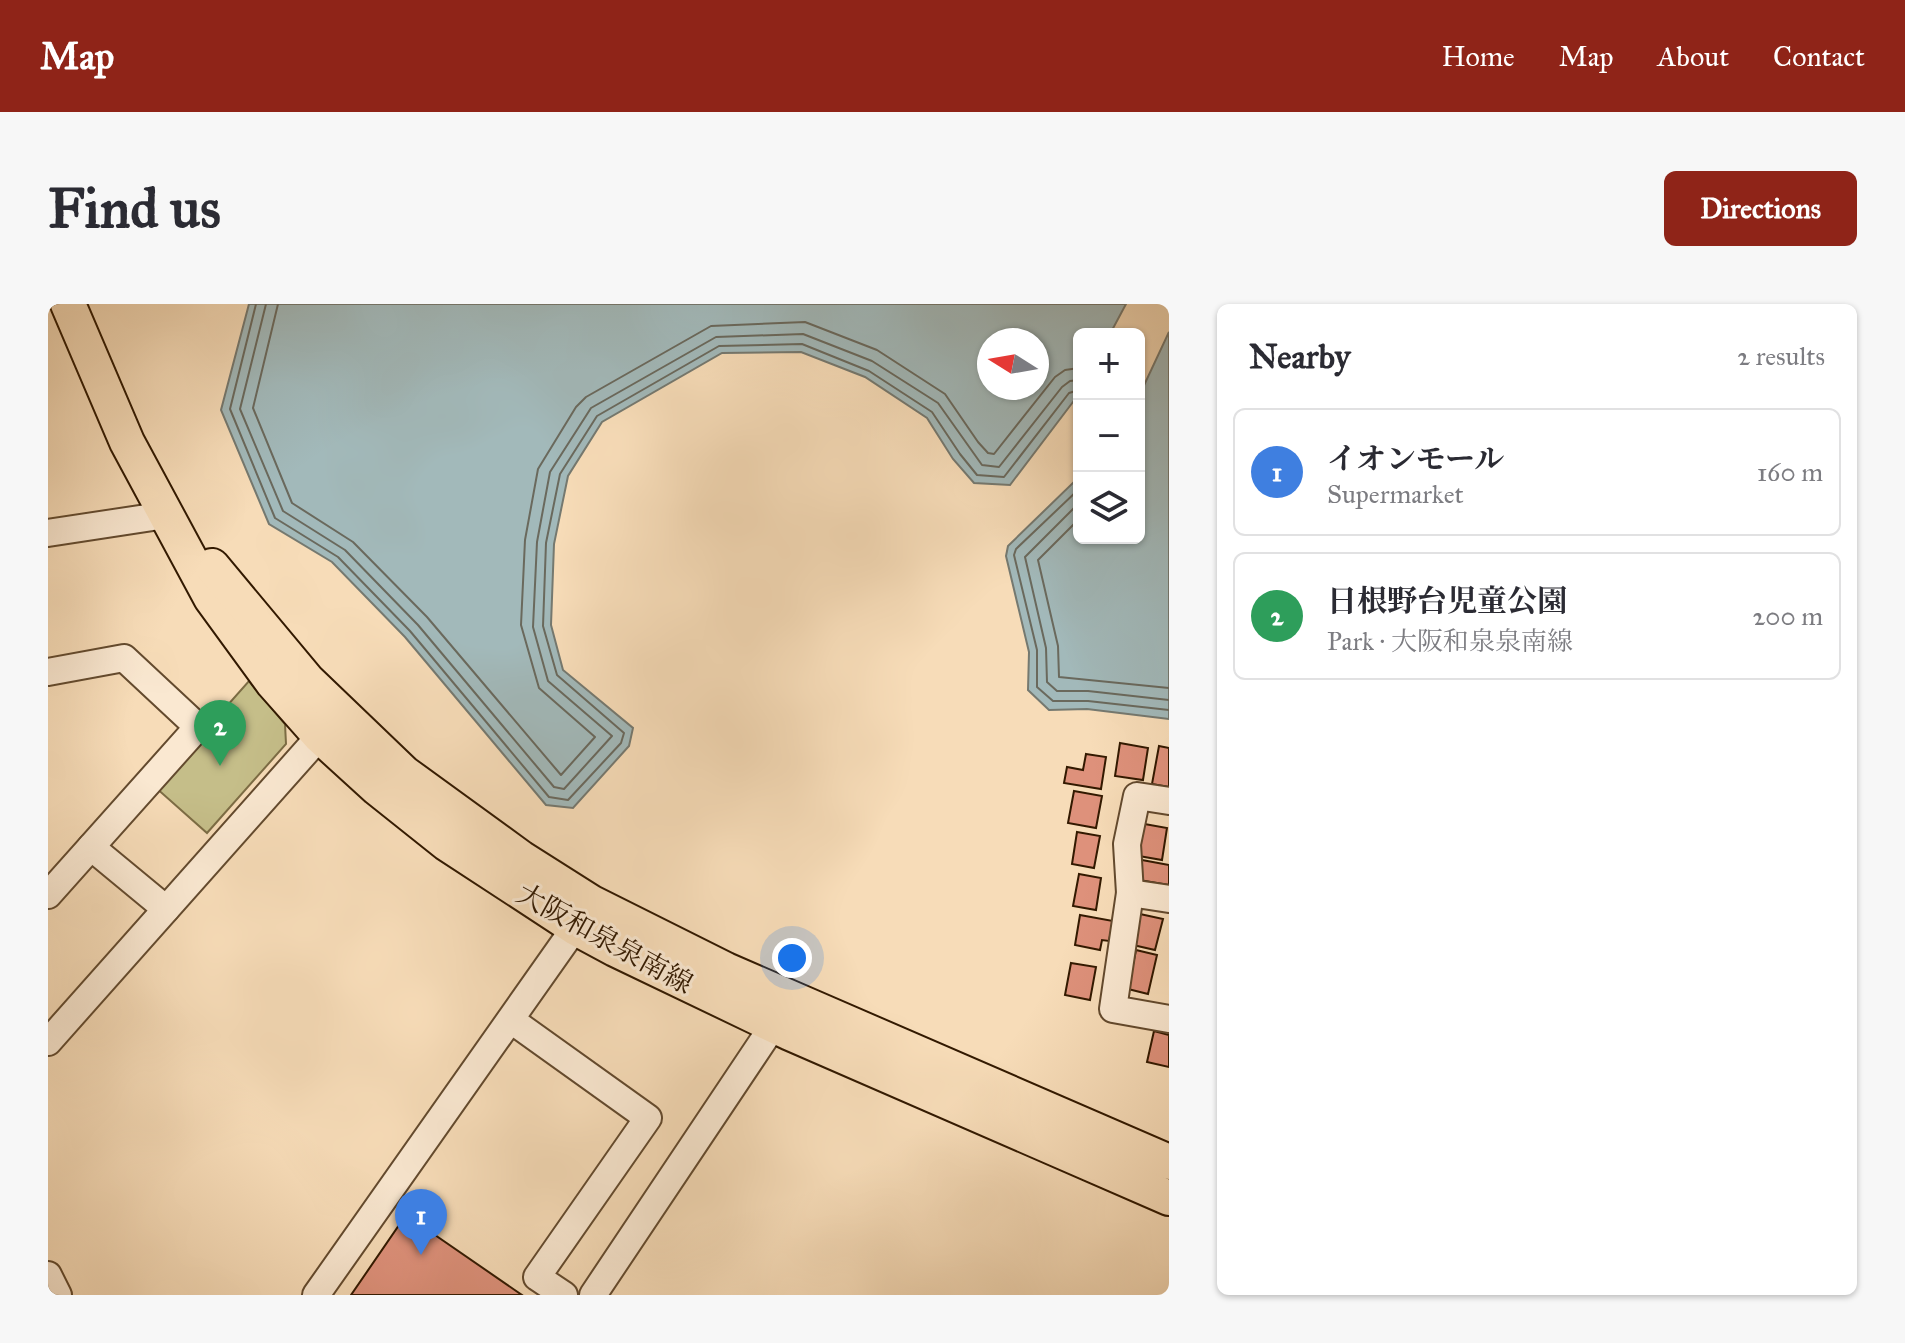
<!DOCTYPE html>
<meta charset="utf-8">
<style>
:root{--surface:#fff;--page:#f7f7f7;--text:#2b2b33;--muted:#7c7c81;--line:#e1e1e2;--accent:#8f2418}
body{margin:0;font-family:"IM FELL Great Primer","Noto Serif JP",serif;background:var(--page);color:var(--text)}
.controls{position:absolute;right:24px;top:24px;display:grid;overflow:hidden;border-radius:12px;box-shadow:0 2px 6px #0004}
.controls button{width:72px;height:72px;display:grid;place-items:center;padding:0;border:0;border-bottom:2px solid var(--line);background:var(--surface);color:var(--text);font:40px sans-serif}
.compass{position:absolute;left:929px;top:24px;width:72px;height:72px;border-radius:50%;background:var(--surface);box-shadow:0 2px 6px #0004;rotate:281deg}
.you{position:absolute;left:744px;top:654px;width:28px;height:28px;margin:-20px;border:6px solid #fff;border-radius:50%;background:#1a73e8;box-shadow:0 0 0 12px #1a73e833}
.badge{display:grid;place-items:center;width:52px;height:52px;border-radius:50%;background:var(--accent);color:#fff;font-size:26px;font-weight:700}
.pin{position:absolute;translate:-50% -66px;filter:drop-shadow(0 2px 4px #0008)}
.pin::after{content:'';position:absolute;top:42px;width:28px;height:24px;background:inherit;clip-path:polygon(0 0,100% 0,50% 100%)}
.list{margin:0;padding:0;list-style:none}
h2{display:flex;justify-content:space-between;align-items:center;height:104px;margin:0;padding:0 32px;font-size:34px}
h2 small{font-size:26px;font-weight:400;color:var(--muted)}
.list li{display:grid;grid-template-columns:52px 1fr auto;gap:24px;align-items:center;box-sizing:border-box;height:128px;margin:0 16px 16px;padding:0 16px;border:2px solid var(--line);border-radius:12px}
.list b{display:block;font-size:30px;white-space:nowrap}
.list p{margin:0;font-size:26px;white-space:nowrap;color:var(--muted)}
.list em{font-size:26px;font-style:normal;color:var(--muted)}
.icon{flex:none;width:44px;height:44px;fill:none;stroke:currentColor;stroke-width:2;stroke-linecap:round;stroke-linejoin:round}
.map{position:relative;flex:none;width:1121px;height:991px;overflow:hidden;border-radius:12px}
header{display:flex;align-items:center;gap:48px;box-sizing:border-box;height:112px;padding:0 40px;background:var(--accent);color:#fff}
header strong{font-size:38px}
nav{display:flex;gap:44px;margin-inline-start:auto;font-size:28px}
.intro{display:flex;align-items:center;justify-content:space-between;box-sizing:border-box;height:192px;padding:0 48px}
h1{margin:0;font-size:56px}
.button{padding:20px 36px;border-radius:12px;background:var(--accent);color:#fff;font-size:28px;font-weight:700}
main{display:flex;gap:48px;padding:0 48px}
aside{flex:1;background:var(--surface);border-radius:12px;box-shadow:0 2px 6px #0004}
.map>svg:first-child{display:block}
.green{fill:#c5be89;stroke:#7c6c44;stroke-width:2}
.water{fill:#a2b9ba;stroke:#757970;stroke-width:2;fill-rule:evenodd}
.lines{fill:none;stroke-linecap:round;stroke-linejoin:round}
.shore{stroke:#6a695d;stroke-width:2}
.building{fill:#de917b;stroke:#321900;stroke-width:2}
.minor-casing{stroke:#634a2e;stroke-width:30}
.major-casing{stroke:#321900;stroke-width:38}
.minor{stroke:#fae8d1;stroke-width:26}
.major{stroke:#f7dcb8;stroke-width:34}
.labels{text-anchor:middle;stroke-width:6;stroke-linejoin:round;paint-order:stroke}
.street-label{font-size:28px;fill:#321900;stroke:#fae8d1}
</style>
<header>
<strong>Map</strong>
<nav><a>Home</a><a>Map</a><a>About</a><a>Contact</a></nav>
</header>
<div class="intro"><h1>Find us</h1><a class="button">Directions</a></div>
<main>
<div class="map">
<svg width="1121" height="991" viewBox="0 0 1121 991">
<rect width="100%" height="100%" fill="#f7dcb8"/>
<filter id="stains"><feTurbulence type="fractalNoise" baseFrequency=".0025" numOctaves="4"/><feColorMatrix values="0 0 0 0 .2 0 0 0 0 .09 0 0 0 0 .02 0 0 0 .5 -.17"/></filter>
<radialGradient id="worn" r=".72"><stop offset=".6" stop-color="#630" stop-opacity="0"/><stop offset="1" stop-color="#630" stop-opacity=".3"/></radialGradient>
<!-- green -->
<polygon class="green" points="201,377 237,420 238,440 159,529 107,483"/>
<!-- water -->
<g class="water">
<path d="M 201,0 L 1078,0 L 1062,30 L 1031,30 L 1031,90 L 962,181 L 926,179 L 905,155 L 879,114 L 817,73 L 753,48 L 674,49 L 554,118 L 520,172 L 506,240 L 503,321 L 515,366 L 585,424 L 581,442 L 525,504 L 498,501 L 357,333 L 284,258 L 221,220 L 173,106 ZM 941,36 L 989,36 L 989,84 L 941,84 Z"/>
<polygon points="1121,28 1121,415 1039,405 1001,406 980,386 981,348 958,252 960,242 1031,173 1031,234 1091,234 1091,92"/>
</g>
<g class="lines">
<!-- shore -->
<g class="shore">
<polyline points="208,0 182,105 227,214 290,253 362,327 501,493 520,496 573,439 576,429 509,371 495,322 498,239 512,170 549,112 671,42 754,40 821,67 884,108 912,150 929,171 956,173 1021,89 1031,86"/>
<polyline points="218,0 192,105 235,207 297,246 370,321 506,483 516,485 564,432 500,377 485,323 489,238 502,168 543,104 668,33 755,30 824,57 890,99 934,161 951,163 1014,83 1022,77 1031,76"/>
<polyline points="230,0 205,104 244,199 305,238 379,313 513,471 547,433 491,384 473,321 477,236 490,165 528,103 538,93 663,22 757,18 829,46 897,90 930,138 940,149 946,150 1007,73 1017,66 1031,64"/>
<polyline points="1031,185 968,245 966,251 989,346 989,383 1005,397 1040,397 1121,406"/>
<polyline points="1031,199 977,253 998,344 999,378 1009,387 1040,387 1121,396"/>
<polyline points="1031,215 990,256 1010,342 1011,373 1121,384"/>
</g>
</g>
<!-- building -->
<g class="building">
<polygon points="1072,439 1100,444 1095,476 1067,472"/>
<polygon points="1111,442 1121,444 1121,483 1104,480"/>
<polygon points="1038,450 1058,453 1053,485 1016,479 1019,463 1035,466"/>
<polygon points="1026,487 1054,492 1048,524 1020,519"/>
<polygon points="1091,519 1119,524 1114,556 1085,551"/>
<polygon points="1029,528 1052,532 1046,564 1024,560"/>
<polygon points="1094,556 1121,561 1121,581 1091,576"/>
<polygon points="1031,570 1053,574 1048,606 1025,602"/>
<polygon points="1092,610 1115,615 1107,646 1085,641"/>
<polygon points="1032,611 1065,617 1061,637 1054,636 1052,646 1027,641"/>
<polygon points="1088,646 1109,651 1100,690 1080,685"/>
<polygon points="1023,659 1048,663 1042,696 1017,691"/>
<polygon points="1106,727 1121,731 1121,763 1099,758"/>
<polygon points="358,911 474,991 303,991"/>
</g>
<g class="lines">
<defs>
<g id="minor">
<polyline points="0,229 118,211"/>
<polyline points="0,368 76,354 150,423 0,591"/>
<polyline points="43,543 118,605"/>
<polyline points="1082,589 1079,540 1089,492 1121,497"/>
<polyline points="1121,595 1082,589 1065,705 1121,715"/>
<polyline points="463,716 600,814 489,973 516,991"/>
<polyline points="0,738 272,432"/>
<polyline points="0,971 10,991"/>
<polyline points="268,991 538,608"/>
<polyline points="545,991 725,722"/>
</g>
<g id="major">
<polyline points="20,0 79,138 163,294 225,379 272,432 329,484 398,539 528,624 567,645 742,729 1121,894"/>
<polyline points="164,262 259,376 356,469 473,554 544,599 678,666 1121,858"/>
</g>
</defs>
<!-- minor casing -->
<use href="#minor" class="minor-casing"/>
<!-- major casing -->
<use href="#major" class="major-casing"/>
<!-- minor -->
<use href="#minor" class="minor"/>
<!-- major -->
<use href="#major" class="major"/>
</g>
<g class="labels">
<!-- street labels -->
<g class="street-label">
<text transform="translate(557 634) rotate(29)" y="10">大阪和泉泉南線</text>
</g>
</g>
<rect width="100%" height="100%" filter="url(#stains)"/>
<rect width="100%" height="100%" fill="url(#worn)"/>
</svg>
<div class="controls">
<button>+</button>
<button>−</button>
<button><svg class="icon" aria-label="layers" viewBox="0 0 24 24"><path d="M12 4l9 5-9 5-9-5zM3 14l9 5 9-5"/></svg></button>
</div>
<svg class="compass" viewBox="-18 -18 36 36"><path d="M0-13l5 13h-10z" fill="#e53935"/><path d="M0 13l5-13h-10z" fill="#7c7c81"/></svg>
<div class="you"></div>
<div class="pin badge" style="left:373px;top:951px;background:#3f7fe0">1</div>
<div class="pin badge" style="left:172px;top:462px;background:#2e9e5b">2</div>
</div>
<aside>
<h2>Nearby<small>2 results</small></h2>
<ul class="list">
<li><span class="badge" style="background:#3f7fe0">1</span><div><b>イオンモール</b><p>Supermarket</p></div><em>160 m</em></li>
<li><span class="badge" style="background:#2e9e5b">2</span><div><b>日根野台児童公園</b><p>Park · 大阪和泉泉南線</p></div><em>200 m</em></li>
</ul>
</aside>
</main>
